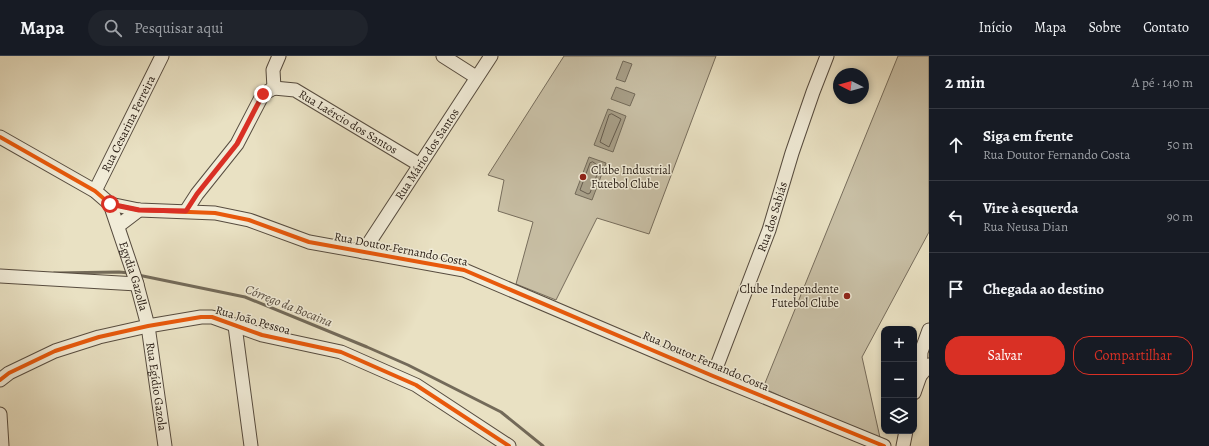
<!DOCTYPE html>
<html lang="pt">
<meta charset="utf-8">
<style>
:root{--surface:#171b24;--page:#20242c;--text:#f1f3f6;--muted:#9ea1a6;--line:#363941;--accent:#d93025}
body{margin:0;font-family:Alegreya,serif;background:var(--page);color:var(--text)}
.controls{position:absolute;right:12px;bottom:12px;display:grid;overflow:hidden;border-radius:8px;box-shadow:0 2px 6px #0003}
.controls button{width:36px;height:36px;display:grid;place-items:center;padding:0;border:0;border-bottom:1px solid var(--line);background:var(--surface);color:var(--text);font:20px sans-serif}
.compass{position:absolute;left:833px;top:12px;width:36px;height:36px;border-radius:50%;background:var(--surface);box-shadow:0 2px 6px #0003;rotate:276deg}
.stop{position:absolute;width:12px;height:12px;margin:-9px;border:3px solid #d93025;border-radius:50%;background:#fff}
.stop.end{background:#d93025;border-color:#fff;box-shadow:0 1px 4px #0008}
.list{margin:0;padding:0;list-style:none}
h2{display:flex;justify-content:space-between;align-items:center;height:52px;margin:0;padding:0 16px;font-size:17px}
h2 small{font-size:13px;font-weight:400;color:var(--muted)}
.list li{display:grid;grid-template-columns:26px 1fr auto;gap:12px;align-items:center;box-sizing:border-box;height:72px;padding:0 16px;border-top:1px solid var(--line)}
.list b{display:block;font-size:15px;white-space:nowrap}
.list p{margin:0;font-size:13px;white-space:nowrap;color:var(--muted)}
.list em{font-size:13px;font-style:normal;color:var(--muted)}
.actions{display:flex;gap:8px;padding:12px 16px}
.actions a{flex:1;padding:9px 0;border:1px solid var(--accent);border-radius:16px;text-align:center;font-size:14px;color:var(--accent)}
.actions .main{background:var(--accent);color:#fff}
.icon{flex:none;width:22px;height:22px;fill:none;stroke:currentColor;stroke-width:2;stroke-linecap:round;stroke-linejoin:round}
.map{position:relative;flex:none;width:929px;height:390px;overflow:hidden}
header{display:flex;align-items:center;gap:24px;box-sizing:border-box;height:56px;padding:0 20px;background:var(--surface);border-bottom:1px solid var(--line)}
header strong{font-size:19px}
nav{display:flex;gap:22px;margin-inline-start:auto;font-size:14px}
.search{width:280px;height:36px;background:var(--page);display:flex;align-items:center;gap:10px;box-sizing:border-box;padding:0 14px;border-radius:22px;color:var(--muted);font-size:15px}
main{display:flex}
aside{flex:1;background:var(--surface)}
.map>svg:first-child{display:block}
.green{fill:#c8bfa5;stroke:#776d5c}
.water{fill:#a79e87;stroke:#736a59}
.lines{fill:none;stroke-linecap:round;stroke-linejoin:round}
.shore{stroke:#665c4d;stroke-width:1}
.stream{stroke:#736a59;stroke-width:3}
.minor-casing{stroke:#574c3f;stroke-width:15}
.minor{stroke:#f1ecd8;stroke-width:13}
.cycleway-casing{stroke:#f1ecd8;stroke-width:6}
.cycleway{stroke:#e8590c;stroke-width:4}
.route{stroke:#d93025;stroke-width:5}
.poi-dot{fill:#8f2418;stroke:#f1ecd8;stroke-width:1.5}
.labels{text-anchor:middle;stroke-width:3;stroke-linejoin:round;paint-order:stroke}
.street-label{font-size:12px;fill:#261b13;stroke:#f1ecd8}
.poi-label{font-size:12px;fill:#261b13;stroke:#f1ecd8;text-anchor:start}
.water-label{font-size:13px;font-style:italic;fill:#5a4f41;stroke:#f1ecd8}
</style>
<header>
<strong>Mapa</strong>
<div class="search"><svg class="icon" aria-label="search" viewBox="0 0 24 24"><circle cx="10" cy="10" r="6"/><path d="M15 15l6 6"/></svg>Pesquisar aqui</div>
<nav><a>Início</a><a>Mapa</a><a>Sobre</a><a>Contato</a></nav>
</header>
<main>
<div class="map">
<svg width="929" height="390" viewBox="0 0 929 390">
<rect width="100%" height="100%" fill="#e9e1c3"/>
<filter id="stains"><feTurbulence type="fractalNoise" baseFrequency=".005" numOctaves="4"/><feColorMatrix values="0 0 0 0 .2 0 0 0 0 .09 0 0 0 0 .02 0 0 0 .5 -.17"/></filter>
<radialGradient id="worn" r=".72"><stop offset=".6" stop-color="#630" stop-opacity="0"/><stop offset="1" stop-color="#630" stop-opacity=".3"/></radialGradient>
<!-- green -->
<g class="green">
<polygon points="564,0 716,0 649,178 597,162 556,244 516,228 533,166 498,155 504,124 488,119"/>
<polygon points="898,0 929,0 929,176 862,301 881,386 763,332"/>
</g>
<!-- water -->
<g class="water">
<polygon points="623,5 632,8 625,26 616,23"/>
<polygon points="616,31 635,38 630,50 611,43"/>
<polygon points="608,53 626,60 613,96 594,89"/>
<polygon points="589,101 606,107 592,144 575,138"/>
</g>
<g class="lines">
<!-- shore -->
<g class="shore">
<polygon points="612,58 621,63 609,91 600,86 609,59"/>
<polygon points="593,106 600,111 590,137 588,138 580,134 590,107"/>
</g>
<!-- stream -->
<g class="stream">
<polyline points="54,217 119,216 129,217"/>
<polyline points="138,219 245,241 367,291 408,309 501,356 543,390"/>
</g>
<defs>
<g id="minor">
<polyline points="443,0 476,21"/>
<path id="s1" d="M 274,32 L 295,34 L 420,109"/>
<polyline points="274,32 273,14 279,0"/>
<polyline points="0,81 95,135 110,148 139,154 215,157 249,164 309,186 464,214 713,320 884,390"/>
<path id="s2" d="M 95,135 L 162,0"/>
<path id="s3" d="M 110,148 L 136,225 L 148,270 L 165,390"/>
<polyline points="186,155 197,138 237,88 263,38 274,32"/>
<polyline points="118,170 139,154"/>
<path id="s4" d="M 363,196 L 491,0"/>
<polyline points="0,220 137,228"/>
<polyline points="235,270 251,390"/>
<path id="s5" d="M 713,320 L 769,174 L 792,97 L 813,36 L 827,0"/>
<polyline points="920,320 921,296 929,274"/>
<polyline points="0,324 9,317 55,295 99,281 148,270 201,261 212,261 262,279 341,296 416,329 509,390"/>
<polyline points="914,337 920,320 929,309"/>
<polyline points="0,358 2,390"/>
<polyline points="903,390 906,375"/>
</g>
</defs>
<!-- minor casing -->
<use href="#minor" class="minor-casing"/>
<!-- minor -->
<use href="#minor" class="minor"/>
<defs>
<g id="cycleway">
<polyline points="0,81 95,135 110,148 139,154 215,157 249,164 309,186 464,214 713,320 884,390"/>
<polyline points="0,324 9,317 55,295 99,281 148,270 201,261 212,261 262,279 341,296 416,329 509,390"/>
</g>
</defs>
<!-- cycleway casing -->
<use href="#cycleway" class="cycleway-casing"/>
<!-- cycleway -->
<use href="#cycleway" class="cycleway"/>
</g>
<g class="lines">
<!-- route -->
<polyline class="route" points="110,148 139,154 186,155 197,138 237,88 263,38"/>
</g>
<!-- markers -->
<g class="poi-dot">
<circle cx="583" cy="121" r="4"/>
<circle cx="847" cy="240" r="4"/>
</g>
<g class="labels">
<!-- street labels -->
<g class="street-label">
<text dy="4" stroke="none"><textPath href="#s1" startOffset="83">Rua Laércio dos Santos</textPath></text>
<text dy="4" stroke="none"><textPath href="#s2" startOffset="75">Rua Cesarina Ferreira</textPath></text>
<text dy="4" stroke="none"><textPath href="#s4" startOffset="117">Rua Mário dos Santos</textPath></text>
<text dy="4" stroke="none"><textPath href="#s5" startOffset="170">Rua dos Sabiás</textPath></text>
<text transform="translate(401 193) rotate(11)" y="4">Rua Doutor Fernando Costa</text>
<text dy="4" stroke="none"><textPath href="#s3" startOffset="76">Egydia Gazolla</textPath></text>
<text transform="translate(253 264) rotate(16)" y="4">Rua João Pessoa</text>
<text transform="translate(706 305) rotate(23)" y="4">Rua Doutor Fernando Costa</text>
<text dy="4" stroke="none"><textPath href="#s3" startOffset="189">Rua Egídio Gazola</textPath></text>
</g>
<!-- poi labels -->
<g class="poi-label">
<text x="591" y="118">Clube Industrial<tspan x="591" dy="14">Futebol Clube</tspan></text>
<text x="839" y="237" text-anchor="end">Clube Independente<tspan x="839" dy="14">Futebol Clube</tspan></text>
</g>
<!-- water labels -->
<g class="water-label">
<text transform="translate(289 249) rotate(22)" y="5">Córrego da Bocaina</text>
</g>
</g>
<rect width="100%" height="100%" filter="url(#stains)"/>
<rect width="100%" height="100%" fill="url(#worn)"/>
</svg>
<div class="controls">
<button>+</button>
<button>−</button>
<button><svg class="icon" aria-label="layers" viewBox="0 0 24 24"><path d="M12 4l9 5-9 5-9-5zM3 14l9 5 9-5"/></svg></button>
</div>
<svg class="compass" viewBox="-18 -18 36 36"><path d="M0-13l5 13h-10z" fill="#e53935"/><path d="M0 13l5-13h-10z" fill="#9ea1a6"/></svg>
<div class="stop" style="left:110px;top:148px"></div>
<div class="stop end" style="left:263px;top:38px"></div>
</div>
<aside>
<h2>2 min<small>A pé · 140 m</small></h2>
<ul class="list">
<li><svg class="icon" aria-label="ahead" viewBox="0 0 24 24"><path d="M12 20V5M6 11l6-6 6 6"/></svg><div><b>Siga em frente</b><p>Rua Doutor Fernando Costa</p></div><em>50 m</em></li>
<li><svg class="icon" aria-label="left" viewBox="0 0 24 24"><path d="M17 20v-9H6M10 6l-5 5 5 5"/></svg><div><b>Vire à esquerda</b><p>Rua Neusa Dian</p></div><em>90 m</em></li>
<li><svg class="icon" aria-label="arrive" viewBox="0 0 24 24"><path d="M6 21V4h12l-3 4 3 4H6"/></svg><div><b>Chegada ao destino</b></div></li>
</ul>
<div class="actions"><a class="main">Salvar</a><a>Compartilhar</a></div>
</aside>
</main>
